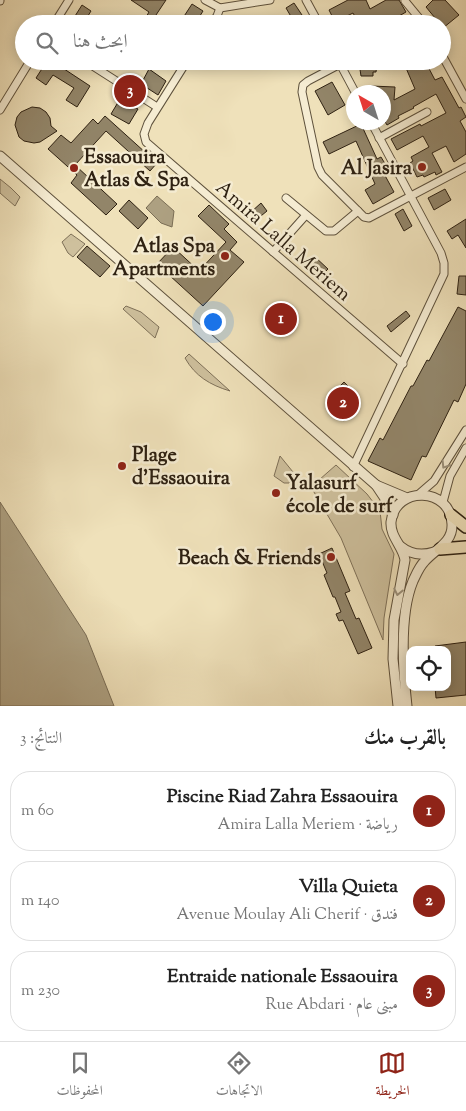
<!DOCTYPE html>
<html lang="ar">
<meta charset="utf-8">
<style>
:root{--surface:#fff;--page:#f2f2f2;--text:#222;--muted:#767676;--line:#e0e0e0;--accent:#8f2418}
body{margin:0;font-family:"Sorts Mill Goudy",Amiri,serif;background:var(--page);color:var(--text);direction:rtl}
.controls{position:absolute;right:15px;bottom:15px;display:grid;overflow:hidden;border-radius:10px;box-shadow:0 2px 12px #0003}
.controls button{width:45px;height:45px;display:grid;place-items:center;padding:0;border:0;border-bottom:1px solid var(--line);background:var(--surface);color:var(--text);font:25px sans-serif}
.compass{position:absolute;left:346px;top:85px;width:45px;height:45px;border-radius:50%;background:var(--surface);box-shadow:0 2px 12px #0003;rotate:321deg}
.you{position:absolute;left:212px;top:321px;width:18px;height:18px;margin:-12px;border:4px solid #fff;border-radius:50%;background:#1a73e8;box-shadow:0 0 0 8px #1a73e833}
.badge{display:grid;place-items:center;width:32px;height:32px;border-radius:50%;background:var(--accent);color:#fff;font-size:16px;font-weight:700}
.pin{position:absolute;translate:-50% -50%;border:2px solid #fff;box-shadow:0 1px 5px #0006}
.list{margin:0;padding:0;list-style:none}
h2{display:flex;justify-content:space-between;align-items:center;height:65px;margin:0;padding:0 20px;font-size:21px}
h2 small{font-size:16px;font-weight:400;color:var(--muted)}
.list li{display:grid;grid-template-columns:32px 1fr auto;gap:15px;align-items:center;box-sizing:border-box;height:80px;margin:0 10px 10px;padding:0 10px;border:1px solid var(--line);border-radius:20px}
.list b{display:block;font-size:19px;white-space:nowrap}
.list p{margin:0;font-size:16px;white-space:nowrap;color:var(--muted)}
.list em{font-size:16px;font-style:normal;color:var(--muted)}
.icon{flex:none;width:28px;height:28px;fill:none;stroke:currentColor;stroke-width:2;stroke-linecap:round;stroke-linejoin:round}
.map{position:relative;flex:none;width:466px;height:706px;overflow:hidden;direction:ltr}
.search{position:absolute;background:var(--surface);box-shadow:0 2px 12px #0003;left:15px;right:15px;top:15px;height:55px;display:flex;align-items:center;gap:12px;box-sizing:border-box;padding:0 18px;border-radius:28px;color:var(--muted);font-size:19px}
.sheet{height:335px;background:var(--surface)}
nav{display:flex;justify-content:space-around;align-items:center;box-sizing:border-box;height:70px;border-top:1px solid var(--line);background:var(--surface);font-size:14px;color:var(--muted)}
nav a{display:grid;justify-items:center;gap:2px}
nav .on{color:var(--accent)}
.map>svg:first-child{display:block}
.green{fill:#cec09d;stroke:#7e7058}
.water{fill:#ada081;stroke:#7a6d55}
.building{fill:#928569;stroke:#2e2112}
.lines{fill:none;stroke-linecap:round;stroke-linejoin:round}
.minor-casing{stroke:#5e513c;stroke-width:9}
.tertiary-casing{stroke:#5e513c;stroke-width:11}
.trunk-casing{stroke:#2e2112;stroke-width:14}
.minor{stroke:#f5ecd2;stroke-width:7}
.tertiary{stroke:#f5ecd2;stroke-width:9}
.trunk{stroke:#efe1ba;stroke-width:11}
.oneway{stroke:#9b917c}
.poi-dot{fill:#8f2418;stroke:#f5ecd2;stroke-width:2}
.labels{text-anchor:middle;stroke-width:5;stroke-linejoin:round;paint-order:stroke}
.poi-label{font-size:20px;font-weight:bold;fill:#2e2112;stroke:#f5ecd2;text-anchor:start}
.street-label{font-size:20px;fill:#2e2112;stroke:#f5ecd2}
</style>
<div class="map">
<svg width="466" height="706" viewBox="0 0 466 706">
<rect width="100%" height="100%" fill="#efe1ba"/>
<filter id="stains"><feTurbulence type="fractalNoise" baseFrequency=".004" numOctaves="4"/><feColorMatrix values="0 0 0 0 .2 0 0 0 0 .09 0 0 0 0 .02 0 0 0 .5 -.17"/></filter>
<radialGradient id="worn" r=".72"><stop offset=".6" stop-color="#630" stop-opacity="0"/><stop offset="1" stop-color="#630" stop-opacity=".3"/></radialGradient>
<!-- green -->
<g class="green">
<polygon points="0,179 11,188 20,197 15,206 0,193"/>
<polygon points="71,234 85,244 73,257 68,253 62,242"/>
<polygon points="126,306 141,312 159,327 155,338 123,309"/>
<path d="M 189,354 L 230,391 C 210,385 195,376 185,358 Z"/>
<polygon points="280,456 293,472 293,478 289,483 284,483 274,476"/>
<polygon points="336,465 367,494 380,511 382,529 394,554 384,618 383,640 341,538 311,487"/>
</g>
<!-- water -->
<g class="water">
<polygon points="157,196 174,211 172,227 161,223 146,208"/>
<polygon points="0,502 86,635 114,706 0,706"/>
</g>
<!-- building -->
<g class="building">
<polygon points="131,0 166,0 150,24 142,24 149,12"/>
<polygon points="348,0 366,0 370,9 386,0 399,0 406,12 392,20 393,24 359,24 353,13 335,22 329,10"/>
<polygon points="433,0 445,0 459,15 443,28 442,24 440,24 426,7"/>
<polygon points="294,3 302,15 307,24 285,24 293,20 286,8"/>
<polygon points="192,4 203,11 195,24 179,24"/>
<polygon points="82,5 91,11 83,24 70,24"/>
<polygon points="47,61 52,61 90,86 77,107 66,100 74,88 53,75 46,85 36,78"/>
<polygon points="403,61 425,61 435,80 442,77 459,108 461,107 466,117 460,121 466,132 466,154 454,162 446,146 432,153 442,172 436,175 435,172 424,177 423,175 417,177 410,163 413,161 411,157 429,147 423,136 397,150 391,139 420,124 421,126 446,113 436,94 413,107 414,108 398,116 399,118 387,125 384,120 384,92 371,92 371,86 395,87 394,100 415,89"/>
<polygon points="359,63 377,64 376,72 373,72 373,76 361,76"/>
<polygon points="149,69 166,81 158,95 141,84"/>
<polygon points="332,82 345,105 328,115 315,91"/>
<polygon points="120,99 138,109 129,124 111,114"/>
<polygon points="32,107 40,108 46,112 50,118 51,126 57,131 40,142 34,143 24,141 19,137 15,125 17,117 21,112"/>
<polygon points="105,116 157,163 150,171 106,131 75,165 117,204 106,215 71,183 77,175 48,149 61,135 71,143 93,119 98,124"/>
<polygon points="361,124 377,159 381,157 387,167 382,170 394,192 373,204 365,190 375,184 356,141 329,154 323,142"/>
<polygon points="445,189 451,200 434,210 428,198"/>
<polygon points="129,200 148,218 138,229 119,211"/>
<polygon points="261,203 267,211 256,220 250,213"/>
<polygon points="209,205 229,224 224,229 237,242 230,250 244,262 203,306 157,264 173,247 199,271 226,242 198,216"/>
<polygon points="403,209 412,226 404,231 395,214"/>
<polygon points="466,219 466,248 458,235 452,239 447,231"/>
<polygon points="87,246 110,266 100,277 77,257"/>
<polygon points="314,256 328,269 321,276 307,264"/>
<polygon points="459,276 466,276 466,295 457,294"/>
<polygon points="458,307 466,311 466,384 458,402 454,400 426,457 422,456 411,480 368,461 380,438 383,440 411,386 413,386 427,360 429,361"/>
<polygon points="406,311 410,316 391,332 387,326"/>
<polygon points="344,382 355,393 349,399 357,406 344,421 328,407 334,401 329,397"/>
<polygon points="332,548 350,591 345,593 356,619 359,618 372,648 358,654 343,620 339,621 336,614 341,612 335,597 333,597 324,575 327,573 319,554"/>
<polygon points="466,642 466,695 436,698 435,687 447,687 447,650 435,650 435,646"/>
</g>
<g class="lines">
<defs>
<g id="minor">
<polyline points="205,0 220,8 270,0"/>
<polyline points="306,0 319,24"/>
<polyline points="0,1 0,0"/>
<polyline points="405,1 424,24"/>
<polyline points="54,24 69,0"/>
<polyline points="212,24 217,16 220,8"/>
<polyline points="414,24 421,20"/>
<polyline points="442,55 466,99"/>
<polyline points="85,61 157,107"/>
<polyline points="187,61 148,123 144,134 146,142 403,364"/>
<polyline points="346,61 308,81 303,85 302,92 318,167 322,175 364,217 369,218 466,167"/>
<polyline points="339,62 355,92"/>
<polyline points="0,110 30,61"/>
<polyline points="379,138 427,112"/>
<polyline points="286,198 326,231 334,231 358,211"/>
<polyline points="273,252 306,215"/>
<polyline points="353,467 444,274 444,263 441,253 371,122"/>
<polyline points="419,494 434,481 466,430"/>
<polyline points="443,502 450,476 466,448"/>
</g>
<g id="tertiary">
<polyline points="0,156 376,485 384,497 393,515"/>
<polyline points="376,485 407,498"/>
<path d="M 400,546 C 411,555 422,556 434,552"/>
<path d="M 398,706 L 393,659 L 394,620 L 405,560 C 403,546 390,537 391,522 C 395,485 451,487 452,524 C 453,543 435,549 424,562 C 419,567 416,575 413,581 C 399,615 403,671 407,706"/>
</g>
<g id="trunk">
<polyline points="451,515 466,527"/>
<polyline points="440,549 466,547"/>
</g>
</defs>
<!-- minor casing -->
<use href="#minor" class="minor-casing"/>
<!-- tertiary casing -->
<use href="#tertiary" class="tertiary-casing"/>
<!-- trunk casing -->
<use href="#trunk" class="trunk-casing"/>
<!-- minor -->
<use href="#minor" class="minor"/>
<!-- tertiary -->
<use href="#tertiary" class="tertiary"/>
<!-- trunk -->
<use href="#trunk" class="trunk"/>
</g>
<!-- one-way arrows -->
<defs><path id="oneway-chevron" d="M-2-3.5L2.5 0L-2 3.5" fill="none" stroke-width="1.6" stroke-linecap="round" stroke-linejoin="round" transform="scale(1.25)"/></defs>
<g class="oneway">
<use href="#oneway-chevron" transform="translate(445 465) rotate(122)"/>
<use href="#oneway-chevron" transform="translate(398 592) rotate(102)"/>
</g>
<!-- markers -->
<g class="poi-dot">
<circle cx="422" cy="167" r="5"/>
<circle cx="74" cy="168" r="5"/>
<circle cx="225" cy="256" r="5"/>
<circle cx="122" cy="466" r="5"/>
<circle cx="276" cy="493" r="5"/>
<circle cx="331" cy="557" r="5"/>
</g>
<g class="labels">
<!-- poi labels -->
<g class="poi-label">
<text x="84" y="163">Essaouira<tspan x="84" dy="23">Atlas &amp; Spa</tspan></text>
<text x="412" y="174" text-anchor="end">Al Jasira</text>
<text x="215" y="252" text-anchor="end">Atlas Spa<tspan x="215" dy="23">Apartments</tspan></text>
<text x="132" y="461">Plage<tspan x="132" dy="23">d'Essaouira</tspan></text>
<text x="286" y="489">Yalasurf<tspan x="286" dy="23">école de surf</tspan></text>
<text x="321" y="564" text-anchor="end">Beach &amp; Friends</text>
</g>
<!-- street labels -->
<g class="street-label">
<text transform="translate(284 240) rotate(41)" y="7">Amira Lalla Meriem</text>
</g>
</g>
<rect width="100%" height="100%" filter="url(#stains)"/>
<rect width="100%" height="100%" fill="url(#worn)"/>
</svg>
<div class="controls">
<button><svg class="icon" aria-label="locate" viewBox="0 0 24 24"><circle cx="12" cy="12" r="6"/><path d="M12 2v4M12 18v4M2 12h4M18 12h4"/></svg></button>
</div>
<svg class="compass" viewBox="-18 -18 36 36"><path d="M0-13l5 13h-10z" fill="#e53935"/><path d="M0 13l5-13h-10z" fill="#767676"/></svg>
<div class="you"></div>
<div class="pin badge" style="left:281px;top:319px">1</div>
<div class="pin badge" style="left:343px;top:403px">2</div>
<div class="pin badge" style="left:130px;top:91px">3</div>
<div class="search"><svg class="icon" aria-label="search" viewBox="0 0 24 24"><circle cx="10" cy="10" r="6"/><path d="M15 15l6 6"/></svg>ابحث هنا</div>
</div>
<section class="sheet">
<h2>بالقرب منك<small>النتائج: 3</small></h2>
<ul class="list">
<li><span class="badge">1</span><div><b>Piscine Riad Zahra Essaouira</b><p>رياضة · Amira Lalla Meriem</p></div><em>60 m</em></li>
<li><span class="badge">2</span><div><b>Villa Quieta</b><p>فندق · Avenue Moulay Ali Cherif</p></div><em>140 m</em></li>
<li><span class="badge">3</span><div><b>Entraide nationale Essaouira</b><p>مبنى عام · Rue Abdari</p></div><em>230 m</em></li>
</ul>
</section>
<nav>
<a class="on"><svg class="icon" aria-label="map" viewBox="0 0 24 24"><path d="M3 6l6-2 6 2 6-2v14l-6 2-6-2-6 2zM9 4v14M15 6v14"/></svg>الخريطة</a>
<a><svg class="icon" aria-label="directions" viewBox="0 0 24 24"><path d="M12 3l9 9-9 9-9-9zM9 14v-3h6M13 9l2 2-2 2"/></svg>الاتجاهات</a>
<a><svg class="icon" aria-label="saved" viewBox="0 0 24 24"><path d="M7 4h10v16l-5-4-5 4z"/></svg>المحفوظات</a>
</nav>
